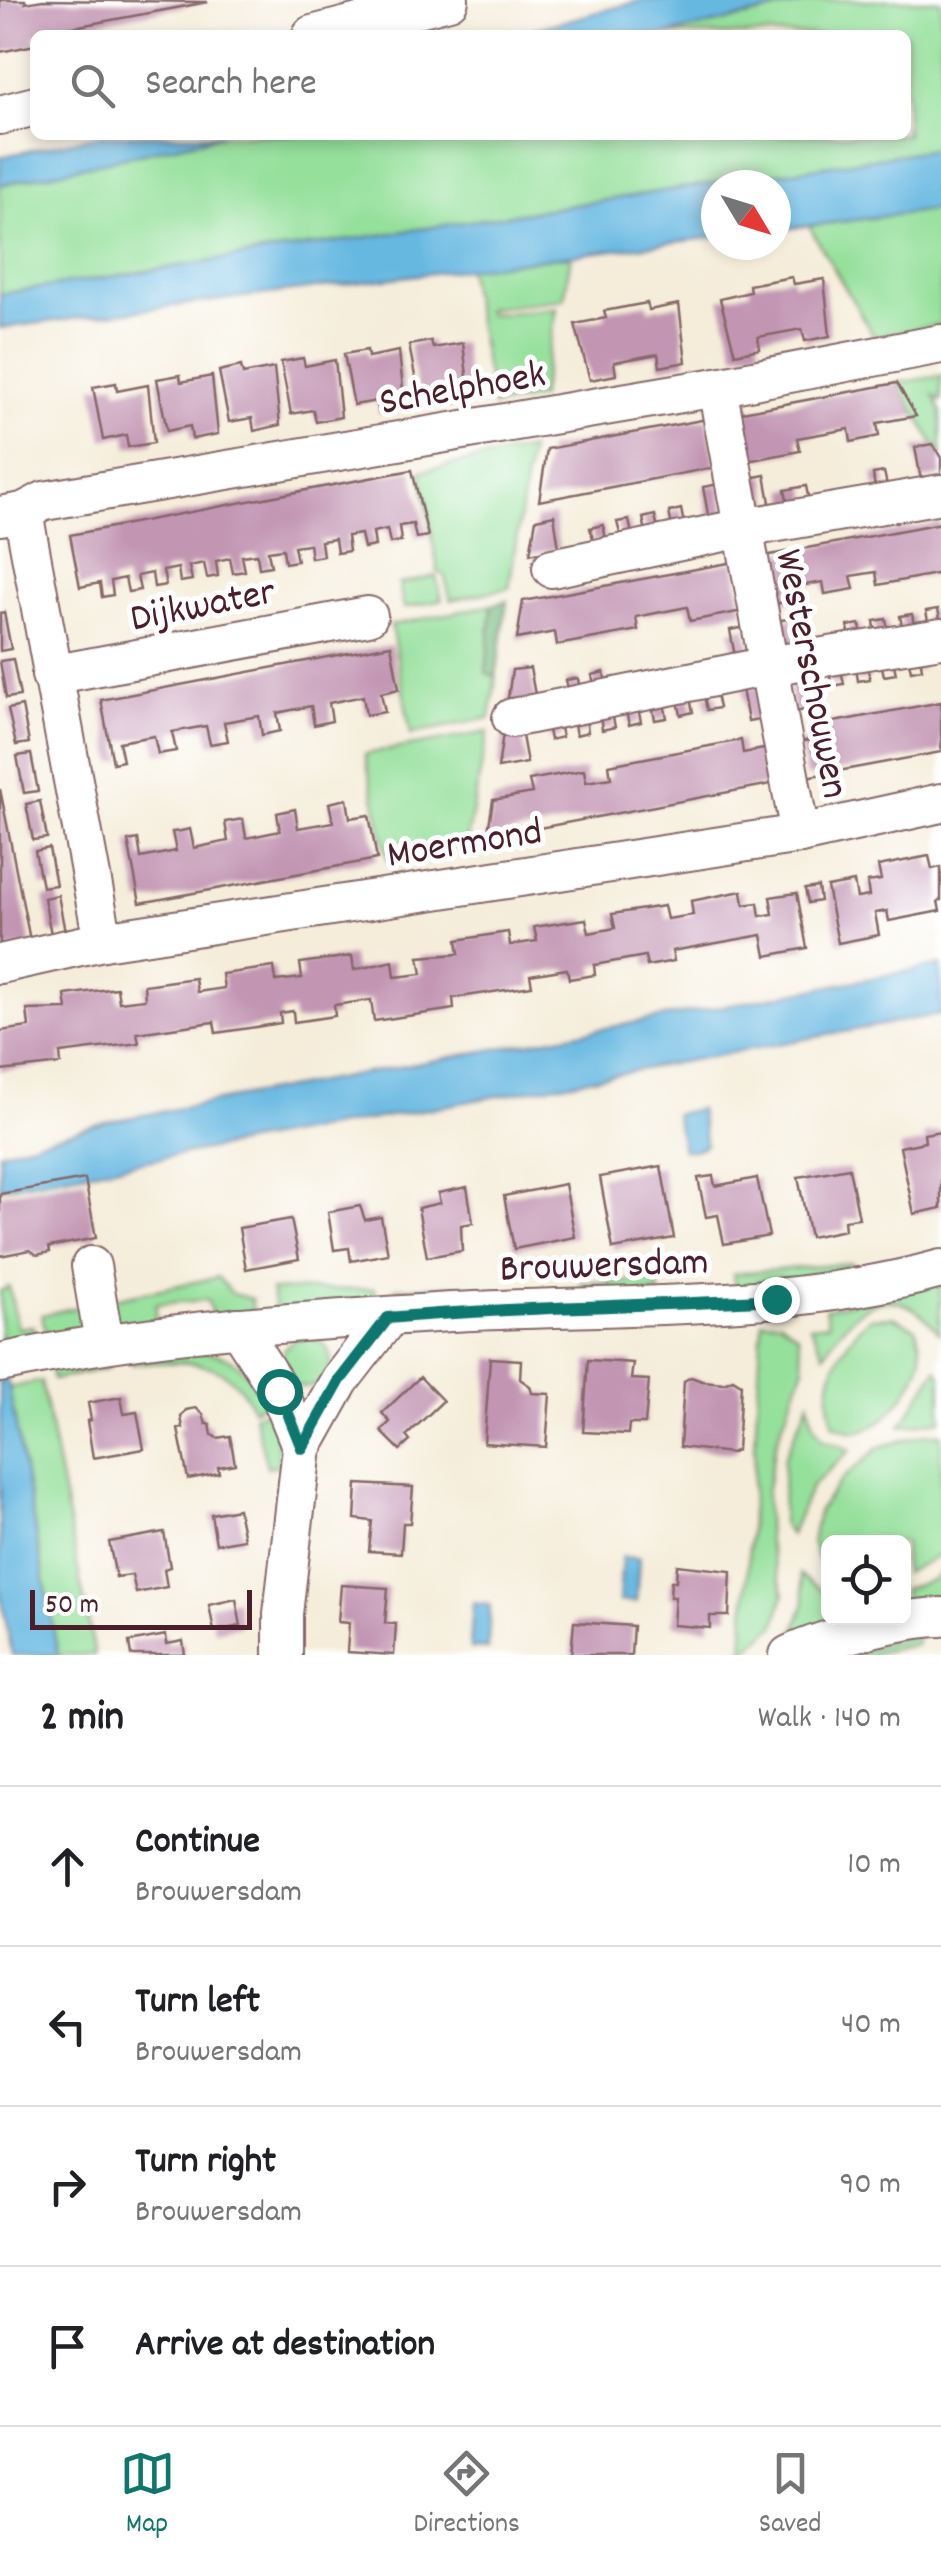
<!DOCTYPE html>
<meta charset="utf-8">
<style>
:root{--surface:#fff;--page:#f6f6f6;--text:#202124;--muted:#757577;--line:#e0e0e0;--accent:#0f766e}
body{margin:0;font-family:Dekko,sans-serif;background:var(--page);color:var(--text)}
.controls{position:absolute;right:30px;bottom:30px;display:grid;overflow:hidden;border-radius:15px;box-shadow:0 5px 15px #0003}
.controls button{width:90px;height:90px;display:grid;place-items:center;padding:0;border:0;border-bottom:2px solid var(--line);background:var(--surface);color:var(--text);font:50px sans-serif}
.compass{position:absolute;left:701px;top:170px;width:90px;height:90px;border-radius:50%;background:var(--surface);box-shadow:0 5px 15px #0003;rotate:128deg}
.scale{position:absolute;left:30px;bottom:25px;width:222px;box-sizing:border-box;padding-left:10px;border:5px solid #4a1f2b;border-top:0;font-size:28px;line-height:35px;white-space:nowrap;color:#4a1f2b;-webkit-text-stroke:8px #fff;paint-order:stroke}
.stop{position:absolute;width:30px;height:30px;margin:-22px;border:8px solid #0f766e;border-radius:50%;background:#fff}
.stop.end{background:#0f766e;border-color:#fff;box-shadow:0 2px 10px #0008}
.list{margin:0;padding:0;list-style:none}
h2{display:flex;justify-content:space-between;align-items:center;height:130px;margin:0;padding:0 40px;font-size:42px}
h2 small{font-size:32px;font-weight:400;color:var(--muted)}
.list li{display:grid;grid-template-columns:65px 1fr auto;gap:30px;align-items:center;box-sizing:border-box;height:160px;padding:0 40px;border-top:2px solid var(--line)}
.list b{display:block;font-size:38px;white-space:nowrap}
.list p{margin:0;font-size:32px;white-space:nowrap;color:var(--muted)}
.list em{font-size:32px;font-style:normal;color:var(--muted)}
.icon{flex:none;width:55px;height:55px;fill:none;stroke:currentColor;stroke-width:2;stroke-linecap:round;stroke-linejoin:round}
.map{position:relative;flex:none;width:941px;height:1655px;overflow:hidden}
.search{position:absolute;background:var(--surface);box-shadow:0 5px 15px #0003;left:30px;right:30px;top:30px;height:110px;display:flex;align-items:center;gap:25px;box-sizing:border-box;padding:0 35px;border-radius:15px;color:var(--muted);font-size:38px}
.sheet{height:770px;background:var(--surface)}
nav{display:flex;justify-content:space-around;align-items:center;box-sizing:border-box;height:140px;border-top:2px solid var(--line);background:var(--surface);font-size:28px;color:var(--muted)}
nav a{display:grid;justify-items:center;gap:5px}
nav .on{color:var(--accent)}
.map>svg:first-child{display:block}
.green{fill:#95e09b;stroke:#708063;stroke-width:2.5}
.forest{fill:#78be83;stroke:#616e57;stroke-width:2.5}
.water{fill:#66b8e1;stroke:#586c86;stroke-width:2.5}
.building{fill:#c295b3}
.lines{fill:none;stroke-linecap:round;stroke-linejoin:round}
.minor-casing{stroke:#866768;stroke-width:42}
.minor{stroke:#fff;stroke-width:38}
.route{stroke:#0f766e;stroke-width:12}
.labels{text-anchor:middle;stroke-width:10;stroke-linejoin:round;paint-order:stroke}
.street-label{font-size:40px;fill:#4a1f2b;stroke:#fff}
</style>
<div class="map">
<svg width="941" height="1655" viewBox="0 0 941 1655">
<rect width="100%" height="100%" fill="#fff"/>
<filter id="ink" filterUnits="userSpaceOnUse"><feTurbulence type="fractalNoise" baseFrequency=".01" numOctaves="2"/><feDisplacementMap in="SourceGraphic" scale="20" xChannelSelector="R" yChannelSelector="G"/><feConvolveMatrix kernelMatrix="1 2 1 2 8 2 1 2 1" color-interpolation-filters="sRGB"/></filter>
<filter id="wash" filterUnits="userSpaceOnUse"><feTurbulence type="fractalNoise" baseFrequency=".0048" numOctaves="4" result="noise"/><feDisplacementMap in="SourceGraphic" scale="40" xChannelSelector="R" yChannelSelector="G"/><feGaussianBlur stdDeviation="2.25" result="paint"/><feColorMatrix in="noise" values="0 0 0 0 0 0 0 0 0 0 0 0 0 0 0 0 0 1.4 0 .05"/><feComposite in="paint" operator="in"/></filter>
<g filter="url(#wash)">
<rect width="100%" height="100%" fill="#f5edda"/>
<!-- green -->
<g class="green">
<polygon points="819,0 941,0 941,148 0,294 0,185 223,135 906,135 906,35 665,35"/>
<polygon points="941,209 941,324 874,337 809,226"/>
<polygon points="571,255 564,299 486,309 488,315 557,308 540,397 493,407 467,268"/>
<polygon points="941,376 941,401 934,396 941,412 941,455 897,383"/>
<polygon points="530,449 509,588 451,600 444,575 438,572 421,471"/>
<polygon points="436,576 442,600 404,608 399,584"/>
<polygon points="492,605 486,672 496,677 490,718 411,734 391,625"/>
<polygon points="488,732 466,845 388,861 365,754"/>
<polygon points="852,1263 853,1278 735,1290 733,1274"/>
<polygon points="218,1277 232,1294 252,1299 252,1312 213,1318 207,1300 156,1304 156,1323 115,1330 109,1300"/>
<polygon points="658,1280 659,1293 583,1296 581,1283"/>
<path d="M 941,1281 L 939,1333 C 894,1276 856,1302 824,1354 L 810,1326 L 828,1324 L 825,1309 Z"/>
<polygon points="466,1285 467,1299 395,1302 395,1288"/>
<polygon points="9,1287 18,1328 33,1326 35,1342 1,1345 0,1291"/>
<polygon points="375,1289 376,1302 276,1311 271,1290"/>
<polygon points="86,1305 91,1334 47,1342 42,1315"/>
<path d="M 893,1317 L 916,1328 C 918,1338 923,1351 921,1360 C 915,1387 881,1436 850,1431 C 844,1430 839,1427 834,1425 C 819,1383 839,1347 869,1318 Z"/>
<polygon points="762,1321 780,1321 798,1335 804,1367 776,1442 766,1493 768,1543 784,1594 775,1626 743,1652"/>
<circle cx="306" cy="1362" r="25"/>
<path d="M 186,1349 C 234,1355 242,1361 266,1403 L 253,1409 C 228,1354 184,1362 132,1364 L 129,1350 Z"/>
<polygon points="107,1355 109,1368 53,1380 50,1366"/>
<polygon points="937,1369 941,1375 941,1420 901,1426"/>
<polygon points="41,1381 95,1655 58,1655 9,1388"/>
<polygon points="809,1402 813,1423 822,1439 851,1450 811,1487 790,1535 782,1523 784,1458"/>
<polygon points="269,1410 276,1433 280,1465 267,1467 254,1415"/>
<polygon points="925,1434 941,1434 941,1555 904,1573 904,1542 828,1542 828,1577 823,1575 812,1542 818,1511 842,1479 880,1447"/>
<polygon points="941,1573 941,1605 904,1612 904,1589 933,1580"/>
<polygon points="800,1575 828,1595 828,1618 879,1618 793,1635 805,1603"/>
<polygon points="916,1634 917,1644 867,1655 841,1655"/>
</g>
<!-- forest -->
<polygon class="forest" points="507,601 496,677 486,673 492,605"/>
<!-- water -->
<g class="water">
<polygon points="643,0 819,0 665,35 512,35"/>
<polygon points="100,135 223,135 0,185 0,157"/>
<polygon points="941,148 941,209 776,230 776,185 716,185 716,237 0,328 0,294"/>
<polygon points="941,965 941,1014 0,1188 0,1152 106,1122"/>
<polygon points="699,1109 706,1145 695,1150 683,1150 675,1114"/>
<polygon points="0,1339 58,1655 12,1655 0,1591"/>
<polygon points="622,1557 639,1558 636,1602 619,1601"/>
<polygon points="473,1603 490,1605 488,1649 470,1648"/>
</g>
<g id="blocks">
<!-- building -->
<g class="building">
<polygon points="0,0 25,0 25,3 43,0 208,2 63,29 64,35 35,35 35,45 0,52"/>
<polygon points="792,277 794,284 824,279 830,336 805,341 802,329 758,337 760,349 735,354 720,299 750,292 749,285"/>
<polygon points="647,303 649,310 679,304 686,362 660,367 658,354 614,362 616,375 590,380 575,324 606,318 604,311"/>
<polygon points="431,341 433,348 463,343 470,401 444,405 442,392 419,397 409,345"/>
<polygon points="367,350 368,357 399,351 405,409 379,414 377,401 354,405 344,354"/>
<polygon points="303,358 305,366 335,360 341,417 316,422 313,410 291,414 281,362"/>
<polygon points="241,366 243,374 274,368 280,425 254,431 252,418 229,422 219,371"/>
<polygon points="180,375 181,382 212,376 218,434 192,439 190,426 167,431 157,379"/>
<polygon points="116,383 117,391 148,385 154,443 128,447 126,435 103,440 93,387"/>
<polygon points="897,383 916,416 877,423 879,436 851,442 849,429 797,438 800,451 747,461 737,413"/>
<polygon points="707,419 716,467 539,501 547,449"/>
<polygon points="933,444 941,458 941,476 921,480 915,447"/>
<polygon points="412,470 428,536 416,538 413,524 399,526 401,541 390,543 387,529 373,532 375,546 364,548 361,534 347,536 349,551 337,553 335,539 321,541 323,556 311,558 309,544 294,546 297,561 285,563 283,549 268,551 271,566 259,568 257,554 242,556 245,571 233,573 230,558 216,561 218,576 207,578 204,563 189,566 192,580 180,582 178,568 163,571 166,585 154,587 152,573 137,576 140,590 128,592 125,578 111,581 113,595 102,597 100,583 80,587 70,535"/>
<polygon points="884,472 887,485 875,488 873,474"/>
<polygon points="765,475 771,508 756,511 749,478"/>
<polygon points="719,484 725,516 709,520 703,487"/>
<polygon points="806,486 809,501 788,505 785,490"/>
<polygon points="681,509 684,524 672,527 669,512"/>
<polygon points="554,515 559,548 530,554 536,519"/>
<polygon points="655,515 658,530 646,532 643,518"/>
<polygon points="629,520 632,534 621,537 617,522"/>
<polygon points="941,523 941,573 878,585 876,572 851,576 854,589 825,594 823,582 799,586 802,599 773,604 764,556"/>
<polygon points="603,525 606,539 594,542 590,528"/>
<polygon points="734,562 743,611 690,621 687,607 636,617 638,630 557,645 555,632 517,639 523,601"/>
<polygon points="938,609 941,624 929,626 926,611"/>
<polygon points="4,612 11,649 0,651 0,613"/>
<polygon points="912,614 915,629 903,631 900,616"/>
<polygon points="792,618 798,651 783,654 777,621"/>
<polygon points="886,619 889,634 876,636 874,621"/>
<polygon points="860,624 862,638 850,641 848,626"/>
<polygon points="746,627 752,660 736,662 730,630"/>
<polygon points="391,645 399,689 381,693 385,712 366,715 363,696 329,703 332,721 314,725 311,706 277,713 280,731 262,735 259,716 224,722 228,741 210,744 206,726 172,732 176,751 158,754 154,736 119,742 123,761 113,763 101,700"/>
<polygon points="920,655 922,669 911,671 908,657"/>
<polygon points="13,659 20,696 6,698 0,661"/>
<polygon points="893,660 896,674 884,676 881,662"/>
<polygon points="867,665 870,679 858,681 856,667"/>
<polygon points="530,668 536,700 507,705 512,670"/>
<polygon points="841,670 844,684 832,686 829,672"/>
<polygon points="604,672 607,687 595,689 592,675"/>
<polygon points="803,677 810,709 794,712 788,680"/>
<polygon points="578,678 580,692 569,694 566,680"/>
<polygon points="758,686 764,718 748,721 742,689"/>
<polygon points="716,694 719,708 707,710 704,696"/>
<polygon points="690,698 693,712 681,715 678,701"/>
<polygon points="941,702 941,752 806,777 800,742 826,737 823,724"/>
<polygon points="664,703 667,718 655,720 652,705"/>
<polygon points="22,706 29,743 16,745 8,709"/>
<polygon points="638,708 641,722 629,725 626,711"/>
<polygon points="612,713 615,727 602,730 600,715"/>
<polygon points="586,718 588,732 576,735 573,720"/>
<polygon points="559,723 562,737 550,740 547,725"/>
<polygon points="521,730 527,763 498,768 503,733"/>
<polygon points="741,740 743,753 769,748 776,783 487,838 493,800 532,793 529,780 584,770 586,782 611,778 609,765"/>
<polygon points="31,754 38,791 24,793 17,756"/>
<polygon points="0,789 31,945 0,951"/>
<polygon points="347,799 350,818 369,815 377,859 140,903 128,841 138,839 141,858 176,851 172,832 181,831 190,829 194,848 228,841 225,822 243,819 246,838 280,831 277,813 295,809 298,828 333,822 329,803"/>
<polygon points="40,801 47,838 33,840 26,804"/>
<polygon points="49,848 56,885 42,887 35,851"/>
<polygon points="929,856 932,869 941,867 941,900 938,901 940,911 889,921 887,911 875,913 879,935 838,943 827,887 854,882 857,898 869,896 867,882 881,880 878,866"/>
<polygon points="818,887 820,901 808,903 805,889"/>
<polygon points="742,891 744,905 758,903 760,916 773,914 770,897 797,893 807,948 766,956 762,935 672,951 674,961 647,966 645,956 594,965 595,975 569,979 567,969 530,975 532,986 453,998 454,1009 374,1021 371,1000 334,1005 335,1016 294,1022 293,1011 280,1013 281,1023 256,1027 216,1033 214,1022 137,1033 139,1043 60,1053 61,1064 0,1071 0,1031 29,1027 27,1010 67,1009 65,995 117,988 119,1002 145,999 144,985 195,978 197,992 224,988 222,974 274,967 276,981 302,978 300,963 352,956 354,970 393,961 395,977 422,974 419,957 459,954 457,940 508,932 510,945 524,943 537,941 534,927 586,919 589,933 615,928 612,914 664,906 667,919 693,915 691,901"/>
<polygon points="58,895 65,932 51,934 44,898"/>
<polygon points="941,1131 941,1208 914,1214 900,1147 925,1142 924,1134"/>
<polygon points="661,1166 674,1238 613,1249 600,1177"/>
<polygon points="849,1168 859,1218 844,1220 845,1230 810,1237 798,1177"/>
<polygon points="713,1176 715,1186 757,1178 769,1236 724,1244 718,1215 706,1217 698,1178"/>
<polygon points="85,1179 96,1238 49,1247 50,1252 37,1255 30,1250 0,1256 0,1194"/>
<polygon points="565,1184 575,1237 514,1249 504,1196"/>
<polygon points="467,1187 473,1223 461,1225 462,1251 427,1257 418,1208 440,1203 438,1193"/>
<polygon points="360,1206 365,1220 381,1217 388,1254 351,1261 349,1248 334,1250 328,1212"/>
<polygon points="291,1219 299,1259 246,1269 239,1228"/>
<polygon points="490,1358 521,1360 520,1379 530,1386 532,1393 550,1394 546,1447 484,1443"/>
<polygon points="588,1360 633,1363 631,1379 649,1380 645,1424 629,1424 628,1434 583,1432"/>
<polygon points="420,1377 443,1401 406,1436 410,1441 400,1450 381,1431 390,1422 382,1413"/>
<polygon points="691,1377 702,1381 724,1383 733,1379 741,1384 737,1450 731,1453 680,1447 684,1381"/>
<polygon points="121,1397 124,1414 137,1412 144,1449 93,1458 87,1421 91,1420 88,1403"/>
<polygon points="196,1408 203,1414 206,1424 210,1424 212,1435 217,1438 230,1436 235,1464 218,1467 219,1473 188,1479 178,1429 183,1428 181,1417 186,1410"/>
<polygon points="357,1484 413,1487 410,1523 403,1523 401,1553 369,1551 372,1521 355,1519"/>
<polygon points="238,1509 244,1539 216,1544 211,1514"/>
<polygon points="164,1532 170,1567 164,1569 167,1587 136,1593 132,1575 116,1577 109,1542"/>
<polygon points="677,1565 731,1571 729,1616 710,1616 710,1628 673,1625 675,1597 670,1597 671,1581 676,1581"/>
<polygon points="341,1585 388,1588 385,1623 396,1624 394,1655 347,1652 349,1623 338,1622"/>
<polygon points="236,1599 241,1626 214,1631 209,1605"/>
<polygon points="574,1622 633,1626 631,1655 571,1655"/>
<polygon points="166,1635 167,1644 183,1641 185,1655 131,1655 129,1642"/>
</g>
</g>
</g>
<g filter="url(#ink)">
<use href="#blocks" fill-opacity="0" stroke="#866768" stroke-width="2.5"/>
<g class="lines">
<defs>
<g id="minor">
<polyline points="312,35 449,0"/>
<polyline points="0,115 35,106"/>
<polyline points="717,387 800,834"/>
<polyline points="23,512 103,941"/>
<polyline points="0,516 23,512 44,501 717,387 941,344"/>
<polyline points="552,568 743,528 941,494"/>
<polyline points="51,675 368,616"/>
<polyline points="512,718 768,666 941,638"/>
<polyline points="0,964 103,941 800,834 941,803"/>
<polyline points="91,1266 104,1342"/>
<polyline points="238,1327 279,1391 302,1448"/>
<path d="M 0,1363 C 148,1331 300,1321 451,1312 C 615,1303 781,1313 941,1269"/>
<polyline points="283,1655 283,1614 302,1448 340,1380 388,1318"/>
<path d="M 789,1655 C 826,1638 900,1618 941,1617"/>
</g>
</defs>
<!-- minor casing -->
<use href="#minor" class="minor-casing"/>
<!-- minor -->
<use href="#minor" class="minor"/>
</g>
</g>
<g class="lines" filter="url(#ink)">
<!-- route -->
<path class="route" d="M 279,1391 L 302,1448 L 340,1380 L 388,1318 C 516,1306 646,1307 776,1299"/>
</g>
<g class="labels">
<!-- street labels -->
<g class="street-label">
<text transform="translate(462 385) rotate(-10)" y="14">Schelphoek</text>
<text transform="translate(202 602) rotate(-11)" y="14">Dijkwater</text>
<text transform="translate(815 673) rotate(79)" y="14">Westerschouwen</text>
<text transform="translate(464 840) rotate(-9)" y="14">Moermond</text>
<text transform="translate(604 1262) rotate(-2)" y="14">Brouwersdam</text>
</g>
</g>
</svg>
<div class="controls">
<button><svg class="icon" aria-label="locate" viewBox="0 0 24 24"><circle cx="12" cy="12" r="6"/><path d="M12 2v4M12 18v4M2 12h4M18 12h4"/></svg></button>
</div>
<svg class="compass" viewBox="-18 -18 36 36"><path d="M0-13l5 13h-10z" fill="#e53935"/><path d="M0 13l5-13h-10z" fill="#757577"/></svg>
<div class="scale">50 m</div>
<div class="stop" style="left:279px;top:1391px"></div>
<div class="stop end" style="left:776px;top:1299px"></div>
<div class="search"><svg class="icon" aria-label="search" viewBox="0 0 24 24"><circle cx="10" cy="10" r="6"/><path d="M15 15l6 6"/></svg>Search here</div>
</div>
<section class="sheet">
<h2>2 min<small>Walk · 140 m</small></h2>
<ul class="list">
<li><svg class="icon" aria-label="ahead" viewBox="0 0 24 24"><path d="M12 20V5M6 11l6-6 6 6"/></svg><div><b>Continue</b><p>Brouwersdam</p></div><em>10 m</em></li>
<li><svg class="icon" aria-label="left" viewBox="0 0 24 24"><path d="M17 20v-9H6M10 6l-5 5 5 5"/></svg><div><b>Turn left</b><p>Brouwersdam</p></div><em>40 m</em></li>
<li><svg class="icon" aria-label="right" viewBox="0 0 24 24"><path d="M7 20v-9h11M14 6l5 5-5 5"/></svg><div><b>Turn right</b><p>Brouwersdam</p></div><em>90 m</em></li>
<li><svg class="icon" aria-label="arrive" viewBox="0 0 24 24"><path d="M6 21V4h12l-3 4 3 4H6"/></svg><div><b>Arrive at destination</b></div></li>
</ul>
</section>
<nav>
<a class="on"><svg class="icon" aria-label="map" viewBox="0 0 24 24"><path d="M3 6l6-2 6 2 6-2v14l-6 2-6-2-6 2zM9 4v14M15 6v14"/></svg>Map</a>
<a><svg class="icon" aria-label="directions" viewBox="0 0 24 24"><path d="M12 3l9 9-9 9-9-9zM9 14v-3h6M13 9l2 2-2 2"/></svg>Directions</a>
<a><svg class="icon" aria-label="saved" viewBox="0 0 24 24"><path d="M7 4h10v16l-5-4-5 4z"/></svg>Saved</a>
</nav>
